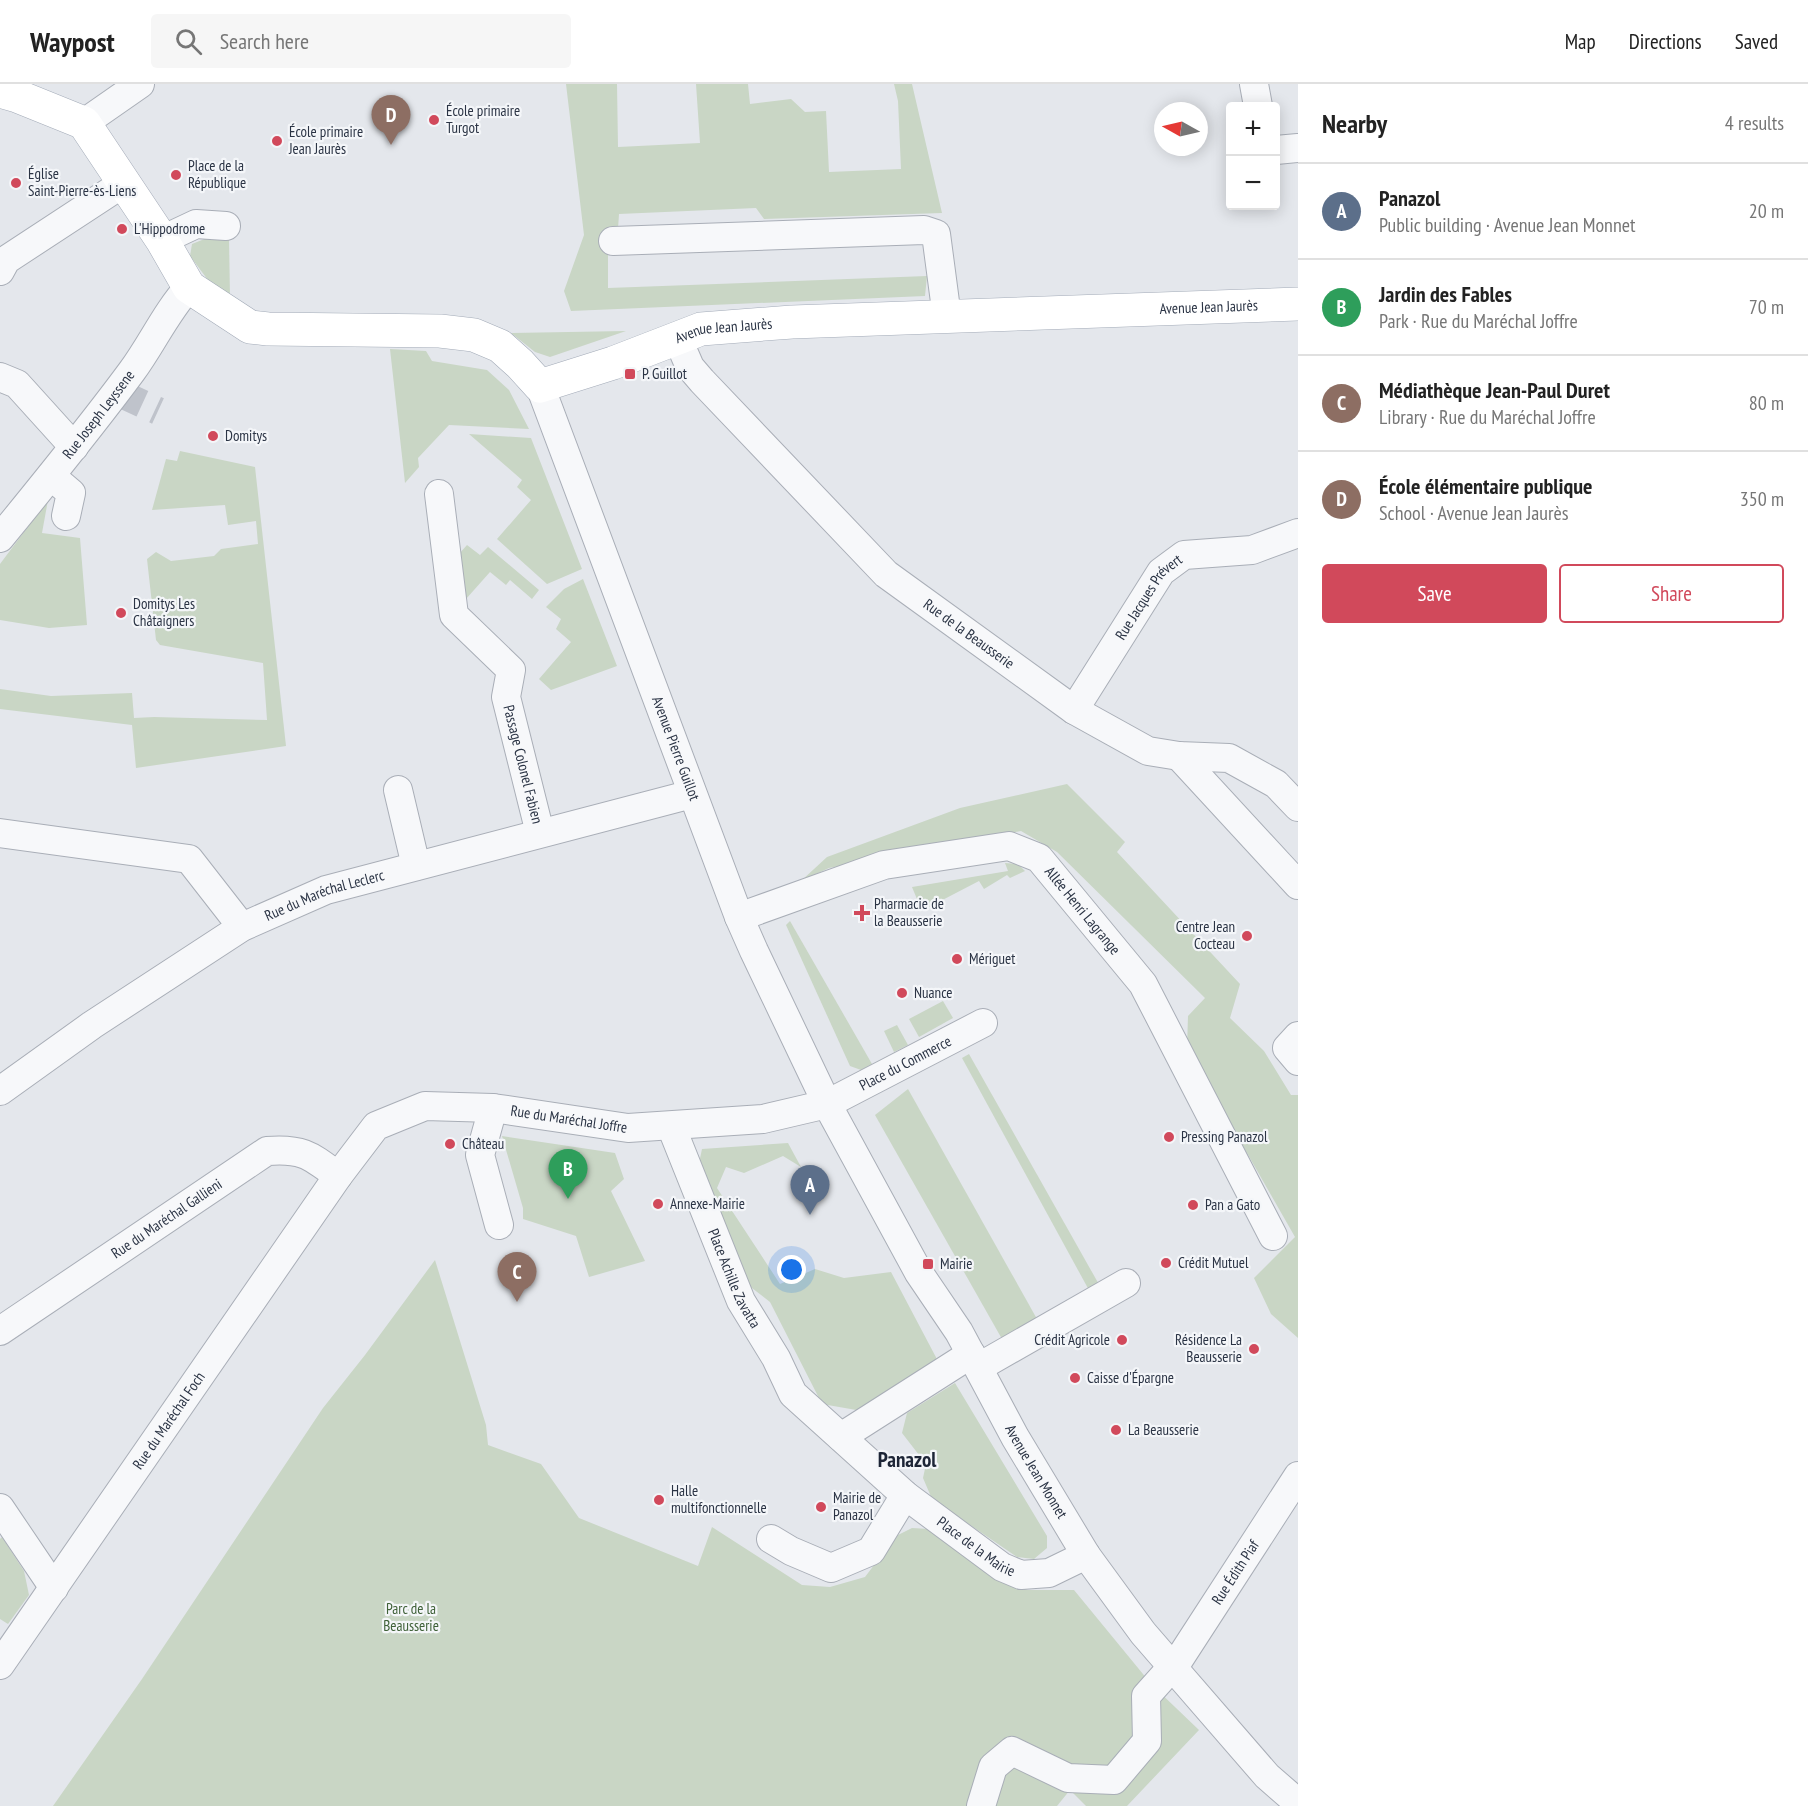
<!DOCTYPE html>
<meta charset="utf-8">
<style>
:root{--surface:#fff;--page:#f6f6f6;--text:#222;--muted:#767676;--line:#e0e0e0;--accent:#d1495b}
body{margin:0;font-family:"PT Sans Narrow",sans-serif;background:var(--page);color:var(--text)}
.controls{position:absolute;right:18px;top:18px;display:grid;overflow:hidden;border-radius:6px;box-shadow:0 3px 15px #0003}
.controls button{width:54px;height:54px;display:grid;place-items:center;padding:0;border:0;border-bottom:2px solid var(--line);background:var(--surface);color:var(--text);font:30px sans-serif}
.compass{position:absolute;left:1154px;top:18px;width:54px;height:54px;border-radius:50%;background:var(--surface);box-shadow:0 3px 15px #0003;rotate:278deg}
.you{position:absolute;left:792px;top:1186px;width:21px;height:21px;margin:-15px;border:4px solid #fff;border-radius:50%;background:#1a73e8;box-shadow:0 0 0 9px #1a73e833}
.badge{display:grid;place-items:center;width:39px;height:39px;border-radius:50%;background:var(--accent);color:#fff;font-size:20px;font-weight:700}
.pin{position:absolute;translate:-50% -50px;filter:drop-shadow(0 2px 3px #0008)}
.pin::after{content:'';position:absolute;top:32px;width:21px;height:18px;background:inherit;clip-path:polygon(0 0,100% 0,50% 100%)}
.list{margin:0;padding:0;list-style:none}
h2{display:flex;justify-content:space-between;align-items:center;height:78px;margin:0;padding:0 24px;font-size:26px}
h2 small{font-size:20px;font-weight:400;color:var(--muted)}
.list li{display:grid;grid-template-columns:39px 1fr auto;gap:18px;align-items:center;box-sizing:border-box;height:96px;padding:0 24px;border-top:2px solid var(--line)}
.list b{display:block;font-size:22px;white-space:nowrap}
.list p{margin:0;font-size:20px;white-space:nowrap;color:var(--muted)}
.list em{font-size:20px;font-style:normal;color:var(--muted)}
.actions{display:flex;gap:12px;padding:18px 24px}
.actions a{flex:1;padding:14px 0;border:2px solid var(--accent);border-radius:6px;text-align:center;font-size:21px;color:var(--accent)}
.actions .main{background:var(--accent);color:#fff}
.icon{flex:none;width:33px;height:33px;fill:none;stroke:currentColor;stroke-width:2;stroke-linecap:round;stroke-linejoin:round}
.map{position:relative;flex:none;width:1298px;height:1722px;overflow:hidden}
header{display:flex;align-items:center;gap:36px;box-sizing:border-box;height:84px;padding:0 30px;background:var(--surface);border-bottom:2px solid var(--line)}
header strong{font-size:28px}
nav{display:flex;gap:33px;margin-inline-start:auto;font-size:21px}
.search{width:420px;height:54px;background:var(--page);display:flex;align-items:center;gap:15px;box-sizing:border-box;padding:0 21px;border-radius:6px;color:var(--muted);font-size:22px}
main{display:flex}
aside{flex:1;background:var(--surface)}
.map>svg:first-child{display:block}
.green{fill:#c9d6c5}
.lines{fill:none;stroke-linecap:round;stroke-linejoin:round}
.minor-tunnel{stroke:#bfc3cb;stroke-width:28;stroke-dasharray:28 14;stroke-linecap:butt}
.minor-casing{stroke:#a9aeb7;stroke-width:30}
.major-casing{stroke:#a3abb8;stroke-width:34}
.minor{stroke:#f7f8fa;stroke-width:28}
.major{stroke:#fff;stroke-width:33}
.poi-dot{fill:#d1495b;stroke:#f4f6f9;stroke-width:2}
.labels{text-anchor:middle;stroke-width:4.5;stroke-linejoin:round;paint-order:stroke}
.poi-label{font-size:15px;fill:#2b3445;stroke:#f4f6f9;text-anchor:start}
.street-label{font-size:15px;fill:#2b3445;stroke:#f4f6f9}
.park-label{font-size:15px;fill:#3f6138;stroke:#f4f6f9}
.district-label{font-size:21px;font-weight:bold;fill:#1d2536;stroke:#f4f6f9}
</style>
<header>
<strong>Waypost</strong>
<div class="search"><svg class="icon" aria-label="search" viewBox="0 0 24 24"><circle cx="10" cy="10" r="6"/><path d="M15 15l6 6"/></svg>Search here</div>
<nav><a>Map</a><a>Directions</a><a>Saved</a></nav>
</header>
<main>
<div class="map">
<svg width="1298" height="1722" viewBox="0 0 1298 1722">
<rect width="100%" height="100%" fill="#e4e7ec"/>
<!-- green -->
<g class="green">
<polygon points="566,0 617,0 618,63 700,59 696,0 748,0 750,20 791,15 805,28 826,27 829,88 901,85 898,17 894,0 912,0 942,129 764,135 756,124 619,130 618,145 608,163 608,204 927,192 925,212 571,227 564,207 584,151"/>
<polygon points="207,154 229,154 230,214 208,196 190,172 192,160"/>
<polygon points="626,247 550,273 535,268 511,249"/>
<polygon points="390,265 426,267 432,277 487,286 509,306 529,345 449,341 418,374 419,383 405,399"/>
<polygon points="469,350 531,354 582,485 547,500 497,455 531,416 517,403 522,396"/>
<polygon points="180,367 255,383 286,662 136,684 132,641 0,625 0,605 51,612 132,609 134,634 154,633 267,636 263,579 160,561 156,556 147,475 156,468 171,477 214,472 221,465 258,460 256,437 228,441 225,421 152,426 166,375 177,377"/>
<polygon points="48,416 42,449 80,454 87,541 49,544 0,536 0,480"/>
<polygon points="467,461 480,471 488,463 539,506 532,515 510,496 506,501 490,488 466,515 459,470"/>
<polygon points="583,495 617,582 551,606 539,595 571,558 556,545 561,535 546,523 564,505"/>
<polygon points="1067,700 1125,758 1117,768 1240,900 1230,934 1264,967 1291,1011 1298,1011 1298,1254 1271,1230 1254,1194 1295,1153 1187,964 1188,932 1205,914 1057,768 1021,747 829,784 801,797 827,773 960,724"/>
<polygon points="1005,779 1018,780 1025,787 1010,794 1007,791 984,805 979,797 929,823 919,820 912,803 1008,787"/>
<polygon points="790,837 872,980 861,986 850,982 786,841"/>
<polygon points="943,917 953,934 919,953 909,935"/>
<polygon points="897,941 908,961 894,968 884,947"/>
<polygon points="969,970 1101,1204 1090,1208 962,974"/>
<polygon points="908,1005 1037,1235 1002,1255 875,1031"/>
<polygon points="502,1052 615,1069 624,1095 611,1107 645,1177 589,1193 576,1152 523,1135 523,1124"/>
<polygon points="788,1059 801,1083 783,1072 744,1089 726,1083 717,1104 780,1200 815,1185 844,1194 891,1188 939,1279 862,1327 822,1320 770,1218 748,1201 698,1084 702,1065"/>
<polygon points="435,1176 486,1341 488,1361 541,1380 579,1434 698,1482 712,1443 802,1501 830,1503 865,1493 896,1452 912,1444 929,1445 1001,1497 1028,1506 1074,1506 1152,1601 1199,1646 1127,1722 1086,1722 1070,1706 1057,1722 53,1722 142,1595 323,1324 365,1271"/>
<polygon points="955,1299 1047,1452 1047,1464 1034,1475 1017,1473 932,1415 923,1394 926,1380 902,1349 907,1329"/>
<polygon points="2,1453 24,1487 29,1511 8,1540 0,1535 0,1455"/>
</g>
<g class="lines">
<!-- minor-tunnel -->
<polyline class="minor-tunnel" points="117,308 158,327"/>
<defs>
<g id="minor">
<polyline points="1254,0 1258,22"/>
<polyline points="84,39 140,0"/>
<polyline points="1276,66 1298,64"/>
<polyline points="162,156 196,140 226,142"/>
<polyline points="613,157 924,146 936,150 947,233"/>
<polyline points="0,187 6,176 125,98"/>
<path id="s1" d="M 677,253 L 690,283 L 702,297 L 886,490 L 1074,626 L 1148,667 L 1179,672 L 1229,674 L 1276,700 L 1298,723"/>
<polyline points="0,293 17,300 74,363"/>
<path id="s2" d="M 540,302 L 739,833 L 754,867 L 827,1020 L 919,1189 L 959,1248 L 1015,1353 L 1086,1471 L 1143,1549 L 1267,1692 L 1298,1719"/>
<polyline points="51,392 71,409 66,432"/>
<path id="s3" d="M 439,410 L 454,531 L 511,586 L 506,613 L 540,749"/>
<path id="s4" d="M 0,454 C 45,399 90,344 132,287 C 152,260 166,228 189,203"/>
<path id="s5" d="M 1074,626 L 1161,488 L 1184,471 L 1252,466 L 1298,449"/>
<polyline points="1179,672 1298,801"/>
<polyline points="398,706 416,782"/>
<polyline points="0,749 189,775 242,843"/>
<path id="s6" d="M 739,833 L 884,781 L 1009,762 L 1039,774 L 1143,900 L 1273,1152"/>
<polyline points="1298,952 1287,964 1298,977"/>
<path id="s7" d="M 0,1007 L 92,941 L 242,843 L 326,806 L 692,710"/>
<polyline points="493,1024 480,1071 499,1141"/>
<path id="s8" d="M 671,1042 L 741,1217 L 776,1274 L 793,1310 L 905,1411 L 1002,1483 L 1021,1491 L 1049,1489 L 1086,1471"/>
<path id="s9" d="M 0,1247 L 267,1067 C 303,1064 311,1072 338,1092"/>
<polyline points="979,1283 1126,1199"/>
<polyline points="841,1353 971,1270"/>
<polyline points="0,1424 54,1504"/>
<polyline points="771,1455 791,1467 831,1484 871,1467 905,1411"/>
<path id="s10" d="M 0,1581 L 338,1092 L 376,1042 L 425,1022 L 493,1024 L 628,1044 L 763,1035 L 827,1020 L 983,939"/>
<path id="s11" d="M 981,1722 L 993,1683 L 1012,1667 L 1068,1694 L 1114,1696 L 1147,1657 L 1146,1612 L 1180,1574 L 1298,1392"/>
</g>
<g id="major">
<path id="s12" d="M 0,7 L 17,12 L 84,39 L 162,156 L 189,203 L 250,243 L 268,245 L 440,247 L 474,251 L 500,262 L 520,280 L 540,302 L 613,279 L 701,245 L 792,238 L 1298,220"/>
</g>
</defs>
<!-- minor casing -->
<use href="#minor" class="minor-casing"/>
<!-- major casing -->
<use href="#major" class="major-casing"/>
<!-- minor -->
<use href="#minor" class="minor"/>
<!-- major -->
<use href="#major" class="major"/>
</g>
<!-- markers -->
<g class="poi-dot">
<circle cx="434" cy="36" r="6"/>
<circle cx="277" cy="57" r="6"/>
<circle cx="176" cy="91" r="6"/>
<circle cx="16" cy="99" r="6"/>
<circle cx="122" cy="145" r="6"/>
<rect x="624" y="284" width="12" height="12" rx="3"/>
<circle cx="213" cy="352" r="6"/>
<circle cx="121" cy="529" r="6"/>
<path d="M859 820h6v6h6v6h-6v6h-6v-6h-6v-6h6z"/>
<circle cx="1247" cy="852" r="6"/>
<circle cx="957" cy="875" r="6"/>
<circle cx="902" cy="909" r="6"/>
<circle cx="1169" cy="1053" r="6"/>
<circle cx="450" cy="1060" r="6"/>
<circle cx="658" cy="1120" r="6"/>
<circle cx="1193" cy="1121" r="6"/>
<circle cx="1166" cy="1179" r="6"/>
<rect x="922" y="1174" width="12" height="12" rx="3"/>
<circle cx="1122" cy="1256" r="6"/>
<circle cx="1254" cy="1265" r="6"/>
<circle cx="1075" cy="1294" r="6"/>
<circle cx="1116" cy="1346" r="6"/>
<circle cx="659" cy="1416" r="6"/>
<circle cx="821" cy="1423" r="6"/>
</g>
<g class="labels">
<!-- poi labels -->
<g class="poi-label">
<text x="446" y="32">École primaire<tspan x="446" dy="17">Turgot</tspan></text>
<text x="289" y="53">École primaire<tspan x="289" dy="17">Jean Jaurès</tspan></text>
<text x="188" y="87">Place de la<tspan x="188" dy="17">République</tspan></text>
<text x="28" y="95">Église<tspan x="28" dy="17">Saint-Pierre-ès-Liens</tspan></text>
<text x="134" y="150">L'Hippodrome</text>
<text x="642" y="295">P. Guillot</text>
<text x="225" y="357">Domitys</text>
<text x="133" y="525">Domitys Les<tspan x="133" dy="17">Châtaigners</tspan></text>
<text x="874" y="825">Pharmacie de<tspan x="874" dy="17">la Beausserie</tspan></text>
<text x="1235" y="848" text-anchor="end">Centre Jean<tspan x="1235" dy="17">Cocteau</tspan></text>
<text x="969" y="880">Mériguet</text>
<text x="914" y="914">Nuance</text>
<text x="1181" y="1058">Pressing Panazol</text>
<text x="462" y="1065">Château</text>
<text x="670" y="1125">Annexe-Mairie</text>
<text x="1205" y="1126">Pan a Gato</text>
<text x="1178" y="1184">Crédit Mutuel</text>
<text x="940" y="1185">Mairie</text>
<text x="1110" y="1261" text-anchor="end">Crédit Agricole</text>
<text x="1242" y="1261" text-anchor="end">Résidence La<tspan x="1242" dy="17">Beausserie</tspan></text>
<text x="1087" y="1299">Caisse d'Épargne</text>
<text x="1128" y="1351">La Beausserie</text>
<text x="671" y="1412">Halle<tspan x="671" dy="17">multifonctionnelle</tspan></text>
<text x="833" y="1419">Mairie de<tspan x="833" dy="17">Panazol</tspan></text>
</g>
<!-- street labels -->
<g class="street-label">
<text dy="5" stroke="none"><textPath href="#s12" startOffset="1346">Avenue Jean Jaurès</textPath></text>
<text dy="5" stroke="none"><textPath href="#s12" startOffset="860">Avenue Jean Jaurès</textPath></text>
<text dy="5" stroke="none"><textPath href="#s4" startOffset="158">Rue Joseph Leyssene</textPath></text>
<text dy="5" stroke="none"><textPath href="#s5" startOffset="136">Rue Jacques Prévert</textPath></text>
<text dy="5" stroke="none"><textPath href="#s1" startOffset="420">Rue de la Beausserie</textPath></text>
<text dy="5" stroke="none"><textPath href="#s2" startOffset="387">Avenue Pierre Guillot</textPath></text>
<text dy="5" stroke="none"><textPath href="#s3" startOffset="298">Passage Colonel Fabien</textPath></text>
<text dy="5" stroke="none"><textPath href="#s7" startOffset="381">Rue du Maréchal Leclerc</textPath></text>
<text dy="5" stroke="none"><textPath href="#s6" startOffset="381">Allée Henri Lagrange</textPath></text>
<text dy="5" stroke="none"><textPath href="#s10" startOffset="1204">Place du Commerce</textPath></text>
<text dy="5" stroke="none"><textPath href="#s10" startOffset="855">Rue du Maréchal Joffre</textPath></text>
<text dy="5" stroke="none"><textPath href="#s9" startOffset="201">Rue du Maréchal Gallieni</textPath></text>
<text dy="5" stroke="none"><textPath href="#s8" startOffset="165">Place Achille Zavatta</textPath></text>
<text dy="5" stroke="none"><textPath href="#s10" startOffset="297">Rue du Maréchal Foch</textPath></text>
<text dy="5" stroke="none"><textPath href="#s2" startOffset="1197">Avenue Jean Monnet</textPath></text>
<text dy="5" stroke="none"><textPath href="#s8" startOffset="534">Place de la Mairie</textPath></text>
<text dy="5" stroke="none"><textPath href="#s11" startOffset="423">Rue Édith Piaf</textPath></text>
</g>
<!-- park labels -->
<g class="park-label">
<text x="411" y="1530">Parc de la<tspan x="411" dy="17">Beausserie</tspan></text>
</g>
<!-- district labels -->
<g class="district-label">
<text x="907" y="1383">Panazol</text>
</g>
</g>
</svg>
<div class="controls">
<button>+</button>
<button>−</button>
</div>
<svg class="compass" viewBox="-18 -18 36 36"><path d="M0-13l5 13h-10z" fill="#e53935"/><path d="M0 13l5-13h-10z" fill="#767676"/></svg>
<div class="you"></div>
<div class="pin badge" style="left:810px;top:1131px;background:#5c6f8a">A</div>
<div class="pin badge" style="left:568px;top:1115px;background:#2e9e5b">B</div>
<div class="pin badge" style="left:517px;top:1218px;background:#8d6e63">C</div>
<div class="pin badge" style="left:391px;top:61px;background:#8d6e63">D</div>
</div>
<aside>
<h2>Nearby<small>4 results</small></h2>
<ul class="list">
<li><span class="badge" style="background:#5c6f8a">A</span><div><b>Panazol</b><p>Public building · Avenue Jean Monnet</p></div><em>20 m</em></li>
<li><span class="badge" style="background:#2e9e5b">B</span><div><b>Jardin des Fables</b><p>Park · Rue du Maréchal Joffre</p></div><em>70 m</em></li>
<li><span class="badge" style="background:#8d6e63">C</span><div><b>Médiathèque Jean-Paul Duret</b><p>Library · Rue du Maréchal Joffre</p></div><em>80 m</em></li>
<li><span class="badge" style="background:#8d6e63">D</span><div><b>École élémentaire publique</b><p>School · Avenue Jean Jaurès</p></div><em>350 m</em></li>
</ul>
<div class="actions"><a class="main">Save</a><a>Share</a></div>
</aside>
</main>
